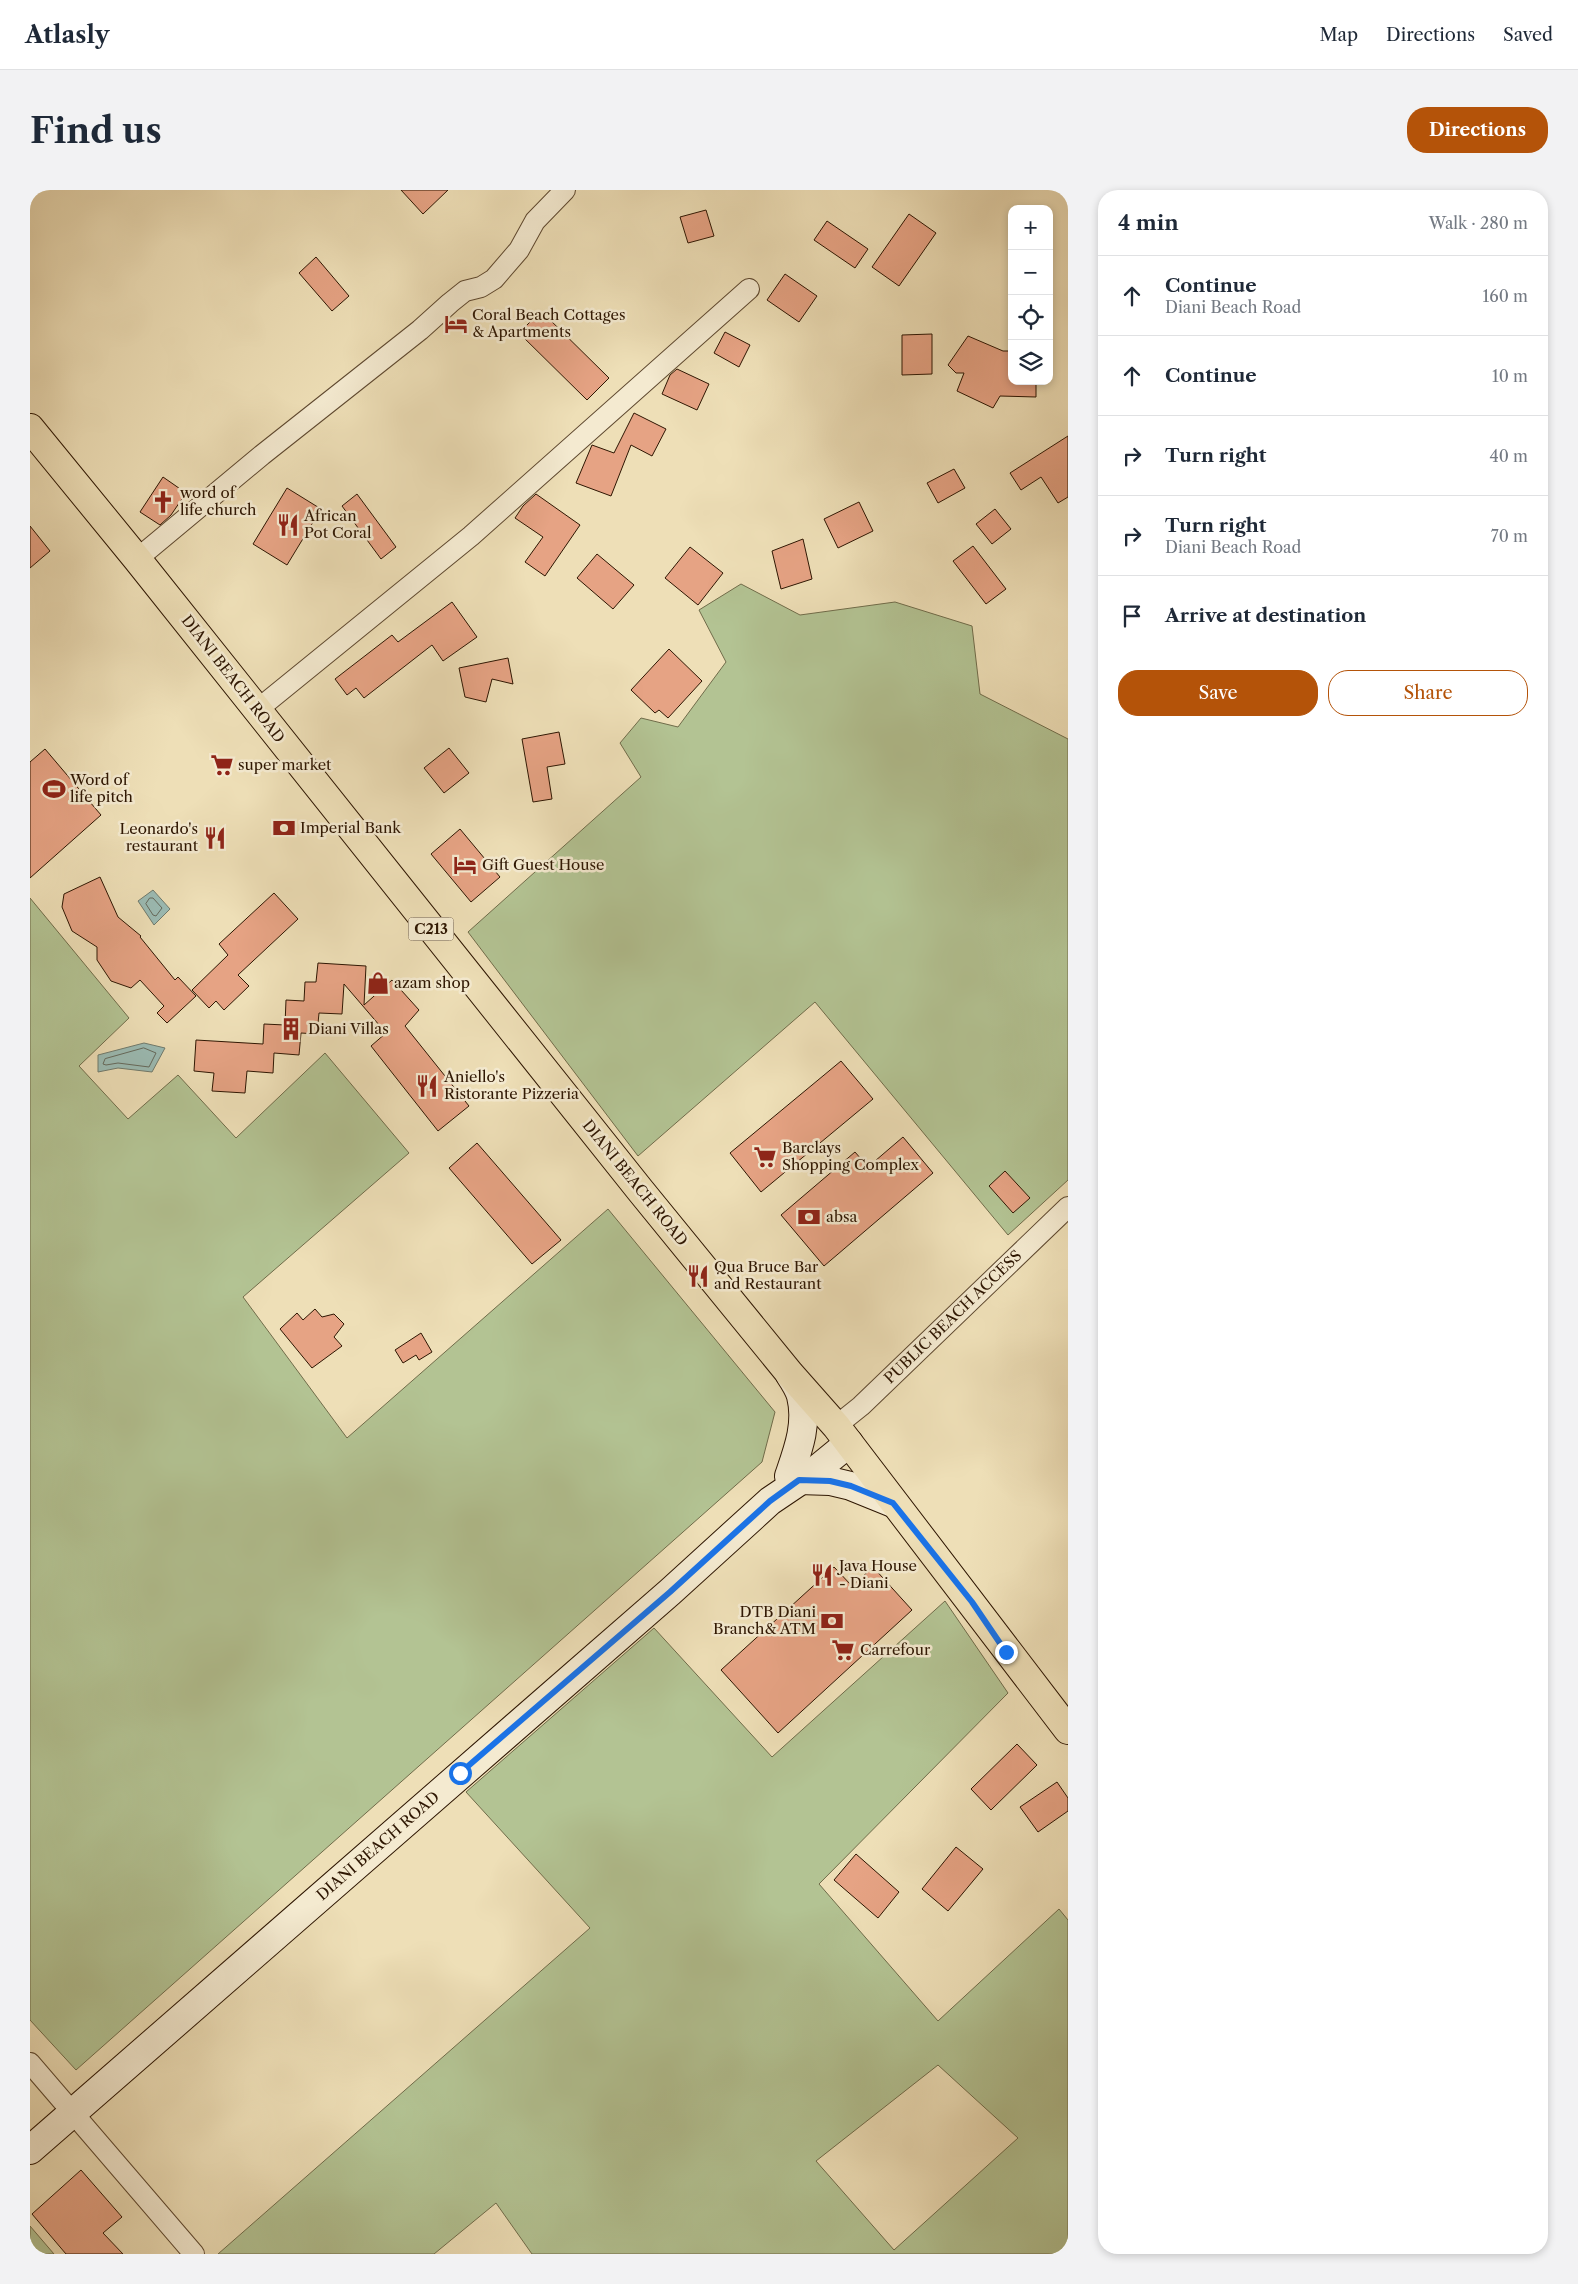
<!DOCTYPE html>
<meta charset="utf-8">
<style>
:root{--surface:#fff;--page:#f2f2f3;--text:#1f2937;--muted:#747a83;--line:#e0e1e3;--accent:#b45309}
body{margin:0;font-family:"Libre Caslon Text",serif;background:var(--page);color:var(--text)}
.controls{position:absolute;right:15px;top:15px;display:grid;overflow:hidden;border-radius:10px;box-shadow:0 2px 8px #0003}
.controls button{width:45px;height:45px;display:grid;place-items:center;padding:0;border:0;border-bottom:1px solid var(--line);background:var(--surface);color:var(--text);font:25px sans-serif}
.stop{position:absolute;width:15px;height:15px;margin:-11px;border:4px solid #1a73e8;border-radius:50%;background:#fff}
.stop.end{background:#1a73e8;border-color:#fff;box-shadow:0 1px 5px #0008}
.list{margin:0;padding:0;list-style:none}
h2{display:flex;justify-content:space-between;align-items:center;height:65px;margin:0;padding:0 20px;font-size:21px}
h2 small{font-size:16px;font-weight:400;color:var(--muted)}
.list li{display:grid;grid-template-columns:32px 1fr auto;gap:15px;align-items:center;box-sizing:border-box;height:80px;padding:0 20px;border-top:1px solid var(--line)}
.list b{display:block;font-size:19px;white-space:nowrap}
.list p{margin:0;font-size:16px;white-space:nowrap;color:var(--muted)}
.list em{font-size:16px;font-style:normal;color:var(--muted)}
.actions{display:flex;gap:10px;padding:15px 20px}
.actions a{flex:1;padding:11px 0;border:1px solid var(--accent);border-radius:20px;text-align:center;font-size:18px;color:var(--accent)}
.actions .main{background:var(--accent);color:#fff}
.icon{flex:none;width:28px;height:28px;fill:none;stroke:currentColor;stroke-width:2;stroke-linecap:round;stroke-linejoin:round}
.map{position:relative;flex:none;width:1038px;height:2064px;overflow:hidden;border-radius:20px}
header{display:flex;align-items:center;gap:30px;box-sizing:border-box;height:70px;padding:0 25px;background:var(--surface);border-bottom:1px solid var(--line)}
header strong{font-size:24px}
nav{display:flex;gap:28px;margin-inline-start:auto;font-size:18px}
.intro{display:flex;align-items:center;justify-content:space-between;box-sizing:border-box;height:120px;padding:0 30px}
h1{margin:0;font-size:35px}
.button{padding:12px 22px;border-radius:20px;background:var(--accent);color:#fff;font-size:18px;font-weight:700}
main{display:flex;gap:30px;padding:0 30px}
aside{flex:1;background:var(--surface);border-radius:20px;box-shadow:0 2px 8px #0003}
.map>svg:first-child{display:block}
.green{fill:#b3c393;stroke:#706c4a;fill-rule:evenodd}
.water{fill:#9bbcb5;stroke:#6f7a6d}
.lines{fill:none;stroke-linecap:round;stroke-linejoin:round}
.shore{stroke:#64695c;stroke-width:1}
.building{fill:#e6a384;stroke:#2e1602}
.minor-casing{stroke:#5e482f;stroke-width:22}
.secondary-casing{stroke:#2e1602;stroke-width:30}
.primary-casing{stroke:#2e1602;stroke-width:30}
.minor{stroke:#f4ead0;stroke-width:20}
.secondary{stroke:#f4ead0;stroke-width:28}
.primary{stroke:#eedfb7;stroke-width:28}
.route{stroke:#1a73e8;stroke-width:6}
.labels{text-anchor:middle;stroke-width:5;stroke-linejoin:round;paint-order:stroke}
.shield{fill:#f4ead0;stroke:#695640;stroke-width:1}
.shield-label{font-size:14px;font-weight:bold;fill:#2e1602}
.poi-label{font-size:15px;fill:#2e1602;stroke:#f4ead0;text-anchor:start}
.street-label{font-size:15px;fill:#2e1602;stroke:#f4ead0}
</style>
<header>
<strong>Atlasly</strong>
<nav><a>Map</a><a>Directions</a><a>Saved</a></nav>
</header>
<div class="intro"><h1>Find us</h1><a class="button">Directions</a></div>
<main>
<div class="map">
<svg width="1038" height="2064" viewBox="0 0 1038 2064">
<rect width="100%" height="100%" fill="#eedfb7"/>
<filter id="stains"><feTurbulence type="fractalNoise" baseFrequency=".004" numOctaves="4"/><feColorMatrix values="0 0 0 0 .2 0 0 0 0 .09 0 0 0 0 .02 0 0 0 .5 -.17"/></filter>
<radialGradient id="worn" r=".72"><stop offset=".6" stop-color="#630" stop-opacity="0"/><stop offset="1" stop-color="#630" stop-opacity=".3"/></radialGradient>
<!-- green -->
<g class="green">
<polygon points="711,394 770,425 865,412 942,436 950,504 1038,549 1038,990 978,1045 785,812 608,966 438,742 611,587 590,553 611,528 648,537 696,472 669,420"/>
<polygon points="0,708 99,828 49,876 98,929 148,885 206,948 295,863 379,963 213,1107 317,1248 578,1019 745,1222 732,1272 46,1880 0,1830"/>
<path d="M 915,1411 L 978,1503 L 789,1694 L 908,1831 L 1029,1719 L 1038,1730 L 1038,2064 L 502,2064 L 466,2013 L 404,2064 L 188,2064 L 560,1738 L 436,1602 L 624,1438 L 742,1567 ZM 908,1875 L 988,1948 L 864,2060 L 786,1971 Z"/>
<polygon points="0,2036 24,2064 0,2064"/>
</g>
<!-- water -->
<g class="water">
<polygon points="123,700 140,719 124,735 108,711"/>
<polygon points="114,853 135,858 122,882 88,878 68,882 68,865"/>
</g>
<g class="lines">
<!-- shore -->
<g class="shore">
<polygon points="120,708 123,708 132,718 126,726 123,725 116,714"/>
<polygon points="114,858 126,863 119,877 88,873 76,875 73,874 75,869"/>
</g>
</g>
<!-- building -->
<g class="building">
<polygon points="371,0 418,0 393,24"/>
<polygon points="676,20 684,46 658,53 650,27"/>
<polygon points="879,24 906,43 869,96 842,77"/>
<polygon points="797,31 838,59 825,78 784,50"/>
<polygon points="286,67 319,106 302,121 269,83"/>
<polygon points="755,84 787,106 769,132 737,110"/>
<polygon points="511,121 579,188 557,210 489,143"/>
<polygon points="695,142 720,155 709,177 684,163"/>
<polygon points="902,144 902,184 872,185 872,145"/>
<polygon points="938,146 973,161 982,161 982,191 1006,191 1006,207 970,206 963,218 927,201 934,183 926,183 918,175"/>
<polygon points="647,179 679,194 667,220 632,204 640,185"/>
<polygon points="604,223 636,239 622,266 601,255 581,306 546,293 562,255 584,263"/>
<polygon points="1038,246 1038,307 1028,313 1011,287 991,300 980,283"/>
<polygon points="924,279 935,298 908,313 897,293"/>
<polygon points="133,287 156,303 141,325 130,335 110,322"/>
<polygon points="257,298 291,319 257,375 223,354"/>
<polygon points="327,304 366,357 351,369 312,316"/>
<polygon points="506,304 550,335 515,386 495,372 513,347 485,328 493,316"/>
<polygon points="829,312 843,341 808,358 794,329"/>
<polygon points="965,319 981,339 962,354 946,334"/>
<polygon points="0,336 20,361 0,378"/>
<polygon points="773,349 782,389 751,399 742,361"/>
<polygon points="943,356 976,399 956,414 923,371"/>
<polygon points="660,357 693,383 668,415 635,388"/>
<polygon points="567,364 604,395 583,419 547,388"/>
<polygon points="422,412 447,447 413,471 402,455 334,508 326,498 317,505 305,489 362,445 368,452"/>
<polygon points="639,459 672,491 638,528 629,520 625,523 601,500"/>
<polygon points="478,468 483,494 462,489 456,512 435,507 429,478"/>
<polygon points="529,542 535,574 517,577 522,609 503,612 492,549"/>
<polygon points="419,558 439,583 414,603 394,578"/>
<polygon points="15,559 71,625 0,688 0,572"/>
<polygon points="430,639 470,687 441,712 401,664"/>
<polygon points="70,687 88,727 111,746 110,747 145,790 148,787 166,806 137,833 127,823 134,816 110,790 101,798 81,791 67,770 67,757 42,741 32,717 34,704"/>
<polygon points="244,703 268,729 208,785 219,796 194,820 186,811 179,818 162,800 198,765 189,754"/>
<polygon points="288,773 336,776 334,815 362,790 389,820 375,836 439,916 408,941 341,856 356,843 314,794 312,824 289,823 287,844 271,843 269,865 244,863 243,883 217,881 215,903 182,901 184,883 164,881 166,850 233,854 234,834 255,835 256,810 274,811 275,792 286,792"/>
<polygon points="811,871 843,909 731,1002 700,963"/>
<polygon points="873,947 903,983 794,1076 751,1025 825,962 838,977"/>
<polygon points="447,953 531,1050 502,1074 419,978"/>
<polygon points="975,981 1000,1008 983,1023 959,996"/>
<polygon points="285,1119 292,1127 304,1124 314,1134 304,1147 312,1156 282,1178 250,1139 267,1123 273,1130"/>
<polygon points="391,1143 402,1162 389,1170 386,1165 373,1173 365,1160"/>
<polygon points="804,1377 822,1396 843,1377 882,1420 748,1543 691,1480"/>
<polygon points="987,1554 1007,1575 961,1620 941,1599"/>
<polygon points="1027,1592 1038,1608 1038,1621 1008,1642 990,1617"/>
<polygon points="926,1657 953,1679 918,1721 892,1699"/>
<polygon points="826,1664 869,1702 848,1728 804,1690"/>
<polygon points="51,1980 92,2027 73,2043 93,2064 36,2064 2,2024"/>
</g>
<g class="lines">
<defs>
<g id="minor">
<polyline points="107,369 232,265 390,140 420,113 435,101 451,97 464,89 489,60 505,31 535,0"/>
<polyline points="227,520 441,346 719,99"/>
<polyline points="806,1236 831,1216 1038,1017"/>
<polyline points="0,1873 164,2064"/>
</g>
<g id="secondary">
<path d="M 759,1286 C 768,1260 778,1234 771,1206 C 769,1199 764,1191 760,1185"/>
<polyline points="769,1290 800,1291 821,1296 863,1313"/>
<polyline points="0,1960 640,1402 740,1311 786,1280 819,1253"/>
</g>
<polyline id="primary" points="0,238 107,369 610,1000 760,1184 806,1236 1038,1540"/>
</defs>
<!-- minor casing -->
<use href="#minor" class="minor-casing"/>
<!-- secondary casing -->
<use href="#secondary" class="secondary-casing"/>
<!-- primary casing -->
<use href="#primary" class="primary-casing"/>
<!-- minor -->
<use href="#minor" class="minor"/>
<!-- secondary -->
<use href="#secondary" class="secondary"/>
<!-- primary -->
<use href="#primary" class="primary"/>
</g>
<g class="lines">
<!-- route -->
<polyline class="route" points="430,1583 640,1402 740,1311 769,1290 800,1291 821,1296 863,1313 942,1412 976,1462"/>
</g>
<!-- icons -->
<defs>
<symbol id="hotel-bare" viewBox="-9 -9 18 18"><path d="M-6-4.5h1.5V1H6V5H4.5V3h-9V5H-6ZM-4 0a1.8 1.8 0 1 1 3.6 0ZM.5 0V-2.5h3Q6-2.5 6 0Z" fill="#8f2418" stroke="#f4ead0" stroke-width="2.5" paint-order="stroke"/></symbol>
<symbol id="church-bare" viewBox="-9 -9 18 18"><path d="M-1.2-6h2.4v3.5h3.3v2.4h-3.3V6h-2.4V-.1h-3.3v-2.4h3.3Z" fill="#8f2418" stroke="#f4ead0" stroke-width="2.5" paint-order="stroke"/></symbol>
<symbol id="restaurant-bare" viewBox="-9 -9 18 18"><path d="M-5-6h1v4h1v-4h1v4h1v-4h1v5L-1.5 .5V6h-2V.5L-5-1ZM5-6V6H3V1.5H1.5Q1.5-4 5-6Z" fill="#8f2418" stroke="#f4ead0" stroke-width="2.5" paint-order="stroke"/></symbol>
<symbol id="supermarket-bare" viewBox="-9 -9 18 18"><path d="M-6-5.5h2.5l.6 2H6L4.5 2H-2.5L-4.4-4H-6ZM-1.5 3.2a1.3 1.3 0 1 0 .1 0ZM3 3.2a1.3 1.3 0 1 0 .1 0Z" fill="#8f2418" stroke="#f4ead0" stroke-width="2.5" paint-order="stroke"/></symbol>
<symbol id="stadium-bare" viewBox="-9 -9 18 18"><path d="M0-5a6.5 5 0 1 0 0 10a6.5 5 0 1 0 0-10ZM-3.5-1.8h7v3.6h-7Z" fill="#8f2418" stroke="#f4ead0" stroke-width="2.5" paint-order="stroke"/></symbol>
<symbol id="bank-bare" viewBox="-9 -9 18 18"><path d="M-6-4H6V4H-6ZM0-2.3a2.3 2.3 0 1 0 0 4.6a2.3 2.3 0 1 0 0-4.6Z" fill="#8f2418" stroke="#f4ead0" stroke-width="2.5" paint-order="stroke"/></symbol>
<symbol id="shop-bare" viewBox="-9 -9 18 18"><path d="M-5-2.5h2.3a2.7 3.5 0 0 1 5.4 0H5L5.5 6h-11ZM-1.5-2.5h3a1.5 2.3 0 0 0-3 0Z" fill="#8f2418" stroke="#f4ead0" stroke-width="2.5" paint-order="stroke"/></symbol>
<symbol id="building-bare" viewBox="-9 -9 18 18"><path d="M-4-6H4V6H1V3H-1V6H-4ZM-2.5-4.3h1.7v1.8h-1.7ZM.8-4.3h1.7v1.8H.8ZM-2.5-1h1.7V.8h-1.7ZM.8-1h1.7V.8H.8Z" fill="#8f2418" stroke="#f4ead0" stroke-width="2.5" paint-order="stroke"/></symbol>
</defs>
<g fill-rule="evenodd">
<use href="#hotel-bare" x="410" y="118" width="32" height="32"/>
<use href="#church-bare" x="117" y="296" width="32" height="32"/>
<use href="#restaurant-bare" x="242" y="319" width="32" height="32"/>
<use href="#supermarket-bare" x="176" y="559" width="32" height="32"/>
<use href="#stadium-bare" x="8" y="583" width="32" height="32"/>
<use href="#bank-bare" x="238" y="622" width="32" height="32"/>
<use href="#restaurant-bare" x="169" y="632" width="32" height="32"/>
<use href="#hotel-bare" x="419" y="659" width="32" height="32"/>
<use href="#shop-bare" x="332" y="777" width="32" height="32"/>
<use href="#building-bare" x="245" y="823" width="32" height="32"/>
<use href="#restaurant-bare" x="381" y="880" width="32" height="32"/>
<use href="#supermarket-bare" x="719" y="951" width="32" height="32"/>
<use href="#bank-bare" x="763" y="1011" width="32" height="32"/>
<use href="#restaurant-bare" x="652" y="1070" width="32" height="32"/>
<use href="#restaurant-bare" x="776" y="1369" width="32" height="32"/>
<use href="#bank-bare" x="786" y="1415" width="32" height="32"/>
<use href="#supermarket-bare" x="797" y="1444" width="32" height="32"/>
</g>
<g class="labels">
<!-- shield labels -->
<rect class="shield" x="378.5" y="727.5" width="45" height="23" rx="4"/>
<g class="shield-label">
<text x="401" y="744">C213</text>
</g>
<!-- poi labels -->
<g class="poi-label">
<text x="442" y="130">Coral Beach Cottages<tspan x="442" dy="17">&amp; Apartments</tspan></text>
<text x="150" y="308">word of<tspan x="150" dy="17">life church</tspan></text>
<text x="274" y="331">African<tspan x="274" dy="17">Pot Coral</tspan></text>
<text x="208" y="580">super market</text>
<text x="40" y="595">Word of<tspan x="40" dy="17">life pitch</tspan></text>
<text x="270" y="643">Imperial Bank</text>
<text x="168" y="644" text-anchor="end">Leonardo's<tspan x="168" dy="17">restaurant</tspan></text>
<text x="452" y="680">Gift Guest House</text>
<text x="364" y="798">azam shop</text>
<text x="278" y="844">Diani Villas</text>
<text x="414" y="892">Aniello's<tspan x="414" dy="17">Ristorante Pizzeria</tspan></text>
<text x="752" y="963">Barclays<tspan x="752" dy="17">Shopping Complex</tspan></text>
<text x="796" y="1032">absa</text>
<text x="684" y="1082">Qua Bruce Bar<tspan x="684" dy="17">and Restaurant</tspan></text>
<text x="809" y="1381">Java House<tspan x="809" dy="17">- Diani</tspan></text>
<text x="786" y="1427" text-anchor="end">DTB Diani<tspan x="786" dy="17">Branch&amp; ATM</tspan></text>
<text x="830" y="1465">Carrefour</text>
</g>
<!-- street labels -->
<g class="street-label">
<text transform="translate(203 489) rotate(52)" y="5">DIANI BEACH ROAD</text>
<text transform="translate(605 993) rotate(51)" y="5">DIANI BEACH ROAD</text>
<text transform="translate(923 1127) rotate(-44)" y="5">PUBLIC BEACH ACCESS</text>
<text transform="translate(348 1656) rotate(-41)" y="5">DIANI BEACH ROAD</text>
</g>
</g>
<rect width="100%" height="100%" filter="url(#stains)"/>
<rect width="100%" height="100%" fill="url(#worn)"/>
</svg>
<div class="controls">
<button>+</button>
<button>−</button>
<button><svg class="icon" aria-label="locate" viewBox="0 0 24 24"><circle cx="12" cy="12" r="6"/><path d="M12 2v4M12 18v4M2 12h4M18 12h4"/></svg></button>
<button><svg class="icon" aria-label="layers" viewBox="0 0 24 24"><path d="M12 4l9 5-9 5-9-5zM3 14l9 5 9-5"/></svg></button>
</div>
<div class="stop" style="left:430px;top:1583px"></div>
<div class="stop end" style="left:976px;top:1462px"></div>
</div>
<aside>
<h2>4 min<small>Walk · 280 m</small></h2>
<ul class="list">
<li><svg class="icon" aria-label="ahead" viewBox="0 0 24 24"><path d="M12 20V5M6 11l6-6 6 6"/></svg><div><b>Continue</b><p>Diani Beach Road</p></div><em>160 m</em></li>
<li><svg class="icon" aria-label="ahead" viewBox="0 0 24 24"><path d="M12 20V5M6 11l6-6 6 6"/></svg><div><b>Continue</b></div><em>10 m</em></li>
<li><svg class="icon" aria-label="right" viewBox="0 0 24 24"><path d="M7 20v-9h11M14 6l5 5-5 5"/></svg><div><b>Turn right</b></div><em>40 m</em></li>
<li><svg class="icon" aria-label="right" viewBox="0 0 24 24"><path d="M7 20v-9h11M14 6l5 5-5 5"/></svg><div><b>Turn right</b><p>Diani Beach Road</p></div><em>70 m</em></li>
<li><svg class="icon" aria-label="arrive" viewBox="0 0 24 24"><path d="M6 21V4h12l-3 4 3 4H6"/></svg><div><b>Arrive at destination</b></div></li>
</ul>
<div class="actions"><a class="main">Save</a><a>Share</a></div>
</aside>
</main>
